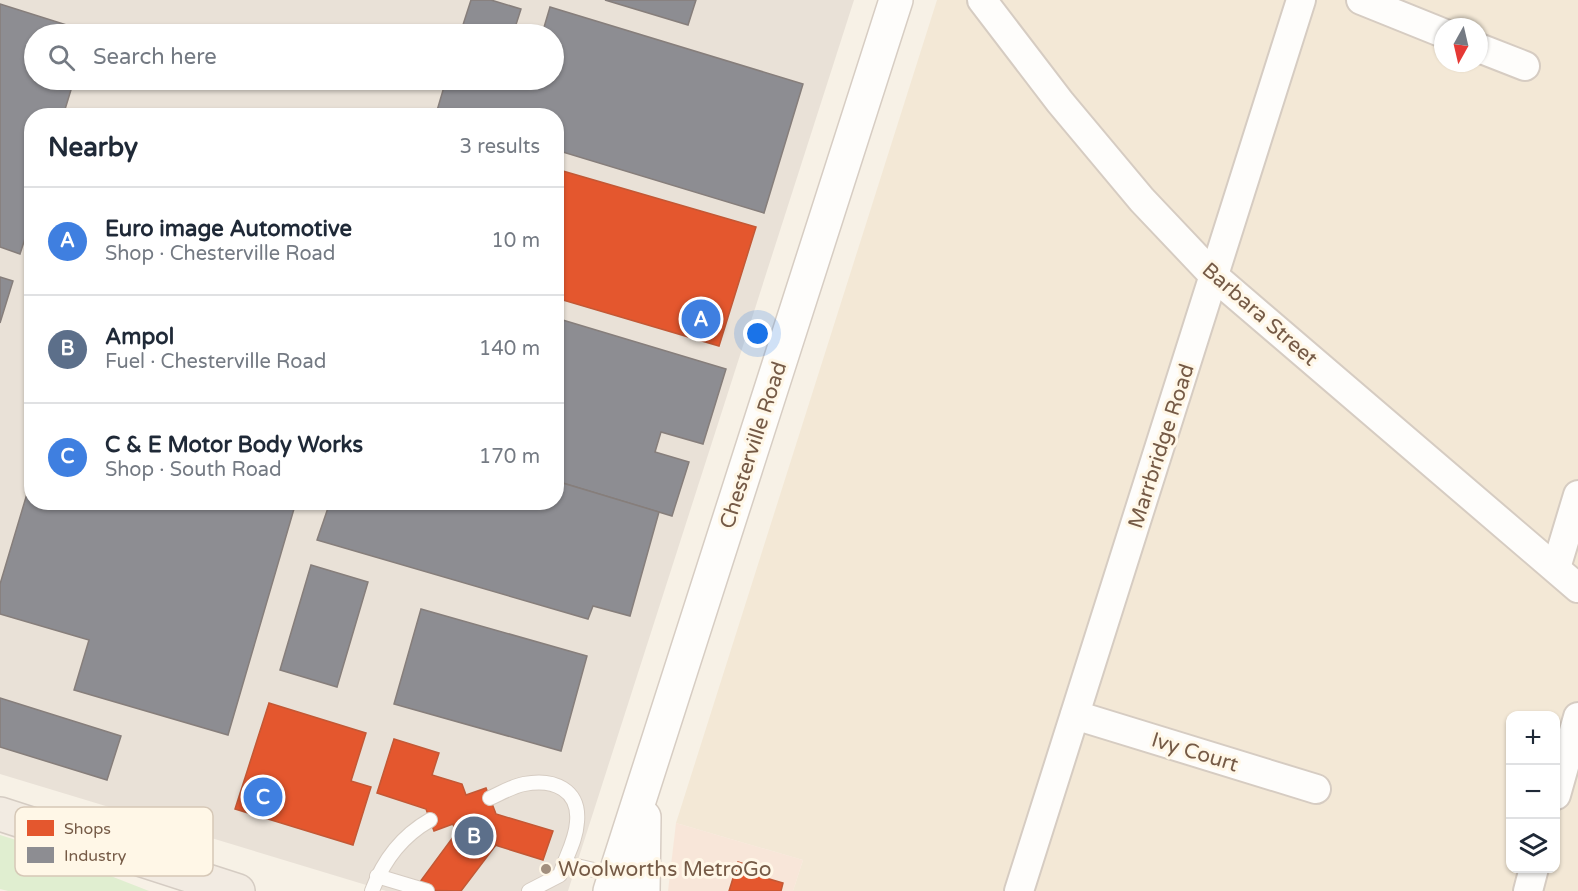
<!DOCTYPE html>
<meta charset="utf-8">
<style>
:root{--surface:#fff;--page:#f2f2f3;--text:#1f2937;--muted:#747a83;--line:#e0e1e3;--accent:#a28f7e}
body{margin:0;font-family:"Varela Round",sans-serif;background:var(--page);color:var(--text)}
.controls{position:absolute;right:18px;bottom:18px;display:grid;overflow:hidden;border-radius:12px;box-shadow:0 2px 4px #0004}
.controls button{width:54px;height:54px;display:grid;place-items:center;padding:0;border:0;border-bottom:2px solid var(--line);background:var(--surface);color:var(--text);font:30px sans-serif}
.compass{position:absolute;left:1434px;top:18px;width:54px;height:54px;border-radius:50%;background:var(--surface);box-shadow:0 2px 4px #0004;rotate:188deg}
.you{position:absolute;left:758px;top:334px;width:21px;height:21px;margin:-15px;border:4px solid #fff;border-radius:50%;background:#1a73e8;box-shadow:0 0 0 9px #1a73e833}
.badge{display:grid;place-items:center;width:39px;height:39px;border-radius:50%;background:var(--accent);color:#fff;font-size:20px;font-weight:700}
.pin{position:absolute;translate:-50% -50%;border:3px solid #fff;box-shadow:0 2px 6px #0006}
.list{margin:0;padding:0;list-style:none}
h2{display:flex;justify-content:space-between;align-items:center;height:78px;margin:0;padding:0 24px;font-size:26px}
h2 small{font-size:20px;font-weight:400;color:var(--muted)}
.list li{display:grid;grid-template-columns:39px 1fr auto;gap:18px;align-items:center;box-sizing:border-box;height:108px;padding:0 24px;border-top:2px solid var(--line)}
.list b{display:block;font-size:22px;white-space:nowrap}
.list p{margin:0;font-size:20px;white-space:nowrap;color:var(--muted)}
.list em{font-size:20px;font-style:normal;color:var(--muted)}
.icon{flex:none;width:33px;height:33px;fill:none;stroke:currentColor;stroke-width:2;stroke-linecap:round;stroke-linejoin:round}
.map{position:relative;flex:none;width:1578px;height:891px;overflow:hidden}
.search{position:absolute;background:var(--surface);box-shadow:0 2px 4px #0004;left:24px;top:24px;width:540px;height:66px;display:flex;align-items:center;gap:15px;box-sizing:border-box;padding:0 21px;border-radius:33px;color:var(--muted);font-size:22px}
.panel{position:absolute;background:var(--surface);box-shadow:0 2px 4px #0004;left:24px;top:108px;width:540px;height:402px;border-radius:24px}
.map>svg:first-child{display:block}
.residential{fill:#f3e8d6;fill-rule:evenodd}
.commercial{fill:#f8e6d9}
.industrial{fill:#e9e1d7;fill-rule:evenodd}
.green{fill:#e0eed0}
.shops{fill:#e4572e;stroke:#c35835;stroke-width:1.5}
.industry{fill:#8d8d92;stroke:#867e7b;stroke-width:1.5}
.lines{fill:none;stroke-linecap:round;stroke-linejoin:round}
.service-casing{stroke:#d6ccc2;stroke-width:16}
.minor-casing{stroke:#d6ccc2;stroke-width:32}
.secondary-casing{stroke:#d7cdc3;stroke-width:36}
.trunk-casing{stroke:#d5ccc3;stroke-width:36}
.service{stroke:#fefdfb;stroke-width:14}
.minor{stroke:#fefdfb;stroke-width:28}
.secondary{stroke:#fefdfb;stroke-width:33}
.trunk{stroke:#f2ebe2;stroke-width:33}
.poi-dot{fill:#a28f7e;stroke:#fff7e7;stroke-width:2}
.labels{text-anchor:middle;stroke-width:6;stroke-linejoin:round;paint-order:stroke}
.street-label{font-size:21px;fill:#755a46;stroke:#fff7e7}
.poi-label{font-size:21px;fill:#755a46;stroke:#fff7e7;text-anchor:start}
.key{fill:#fff7e7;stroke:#d6c8b7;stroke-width:1.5}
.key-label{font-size:16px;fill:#755a46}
</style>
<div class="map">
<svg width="1578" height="891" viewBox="0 0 1578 891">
<rect width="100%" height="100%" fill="#f7f1e6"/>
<!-- residential -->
<path class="residential" d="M 937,0 L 1578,0 L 1578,891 L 793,891 L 803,860 L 676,823 ZM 1443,27 L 1479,27 L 1479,63 L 1443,63 ZM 1510,716 L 1556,716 L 1556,868 L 1510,868 Z"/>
<!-- commercial -->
<polygon class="commercial" points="676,823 803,860 793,891 668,891"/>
<!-- industrial -->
<path class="industrial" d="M 0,0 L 854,0 L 568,891 L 386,891 L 0,774 ZM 34,34 L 554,34 L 554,80 L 34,80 ZM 32,116 L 556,116 L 556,502 L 32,502 Z"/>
<!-- green -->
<polygon class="green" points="0,835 29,844 149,891 8,891 0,889"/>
<!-- shops -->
<g class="shops">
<polygon points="556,169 756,227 719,346 556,298"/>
<polygon points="269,703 366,733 351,781 371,787 353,845 235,809"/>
<polygon points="394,739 439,753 432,775 462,784 466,795 486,788 496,814 553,831 543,860 456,833 453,824 434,831 426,809 377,793"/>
<polygon points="456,833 496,845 461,891 414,890"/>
<polygon points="738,862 761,869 759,876 783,883 781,891 729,891"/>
</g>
<!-- industry -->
<g class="industry">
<polygon points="471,0 491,0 521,9 513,34 460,34"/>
<polygon points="605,0 696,0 688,25"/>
<polygon points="0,4 89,32 89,34 34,34 34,80 74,80 63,116 32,116 32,217 20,254 0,247"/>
<polygon points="550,7 803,84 764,213 556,150 556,116 443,116 436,114 446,80 554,80 554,34 542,34"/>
<polygon points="0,277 13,281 0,323"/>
<polygon points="556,318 726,369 703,444 661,432 655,452 689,462 672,516 556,481"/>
<polygon points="32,477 32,502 296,502 228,735 74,690 89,640 0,614 0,584"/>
<polygon points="556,481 659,512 630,616 593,606 588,619 317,540 330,502 556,502"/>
<polygon points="311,565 368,582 337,687 280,670"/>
<polygon points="421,609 587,656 561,751 394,704"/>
<polygon points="0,698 121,736 107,780 0,747"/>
</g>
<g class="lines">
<defs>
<g id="service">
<path d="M 490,798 C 501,793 513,786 524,784 C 554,778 580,790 577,822 C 576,841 565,858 560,875 L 529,891"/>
<polyline points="564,863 615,875"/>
<polyline points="377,876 427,891"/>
<path d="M 372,891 C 383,861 402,836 430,820"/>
</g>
<g id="minor">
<polyline points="982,0 1060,102 1142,200 1215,277 1578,588"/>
<polyline points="1361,0 1443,33"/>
<polyline points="1479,48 1525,66"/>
<polyline points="1556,568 1578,495"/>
<polyline points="1075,715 1316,789"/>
<polyline points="1556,795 1578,717"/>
<polyline points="1019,891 1301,0"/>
<polyline points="1528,891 1534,868"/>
</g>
<g id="secondary">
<polyline points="610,891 896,0"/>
<polyline points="643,891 644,817"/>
</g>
<polyline id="trunk" points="0,814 238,891"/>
</defs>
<!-- service casing -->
<use href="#service" class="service-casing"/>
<!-- minor casing -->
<use href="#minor" class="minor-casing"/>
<!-- secondary casing -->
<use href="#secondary" class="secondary-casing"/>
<!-- trunk casing -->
<use href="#trunk" class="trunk-casing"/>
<!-- service -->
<use href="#service" class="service"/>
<!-- minor -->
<use href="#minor" class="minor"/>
<!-- secondary -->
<use href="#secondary" class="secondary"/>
<!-- trunk -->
<use href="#trunk" class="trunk"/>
</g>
<!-- markers -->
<circle class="poi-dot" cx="546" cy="869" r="6"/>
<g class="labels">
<!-- street labels -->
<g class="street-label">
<text transform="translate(1260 314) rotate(41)" y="7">Barbara Street</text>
<text transform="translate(753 445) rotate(-72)" y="7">Chesterville Road</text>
<text transform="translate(1161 446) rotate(-72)" y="7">Marrbridge Road</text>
<text transform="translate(1195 752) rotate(17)" y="7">Ivy Court</text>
</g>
<!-- poi labels -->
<g class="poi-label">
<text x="558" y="876">Woolworths MetroGo</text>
</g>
</g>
<!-- legend -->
<rect x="15" y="807" width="198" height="69" rx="9" class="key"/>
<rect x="27" y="820" width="27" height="16" fill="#e4572e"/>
<rect x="27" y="847" width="27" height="16" fill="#8d8d92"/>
<g class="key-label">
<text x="64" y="834">Shops</text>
<text x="64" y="861">Industry</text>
</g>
</svg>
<div class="controls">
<button>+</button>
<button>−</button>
<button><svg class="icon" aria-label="layers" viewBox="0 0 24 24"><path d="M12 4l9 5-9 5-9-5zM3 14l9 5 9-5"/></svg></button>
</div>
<svg class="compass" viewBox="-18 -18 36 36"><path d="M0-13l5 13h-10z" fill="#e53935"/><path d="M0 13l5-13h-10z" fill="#747a83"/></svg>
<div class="you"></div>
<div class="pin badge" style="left:701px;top:319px;background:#3f7fe0">A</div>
<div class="pin badge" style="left:474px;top:836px;background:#5c6f8a">B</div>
<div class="pin badge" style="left:263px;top:797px;background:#3f7fe0">C</div>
<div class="search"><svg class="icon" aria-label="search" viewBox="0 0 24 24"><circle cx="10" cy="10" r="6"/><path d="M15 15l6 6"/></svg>Search here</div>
<section class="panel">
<h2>Nearby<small>3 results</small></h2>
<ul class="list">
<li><span class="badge" style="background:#3f7fe0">A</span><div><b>Euro image Automotive</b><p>Shop · Chesterville Road</p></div><em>10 m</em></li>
<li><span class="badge" style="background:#5c6f8a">B</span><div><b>Ampol</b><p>Fuel · Chesterville Road</p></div><em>140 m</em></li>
<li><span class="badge" style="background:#3f7fe0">C</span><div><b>C &amp; E Motor Body Works</b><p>Shop · South Road</p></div><em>170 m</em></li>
</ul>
</section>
</div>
